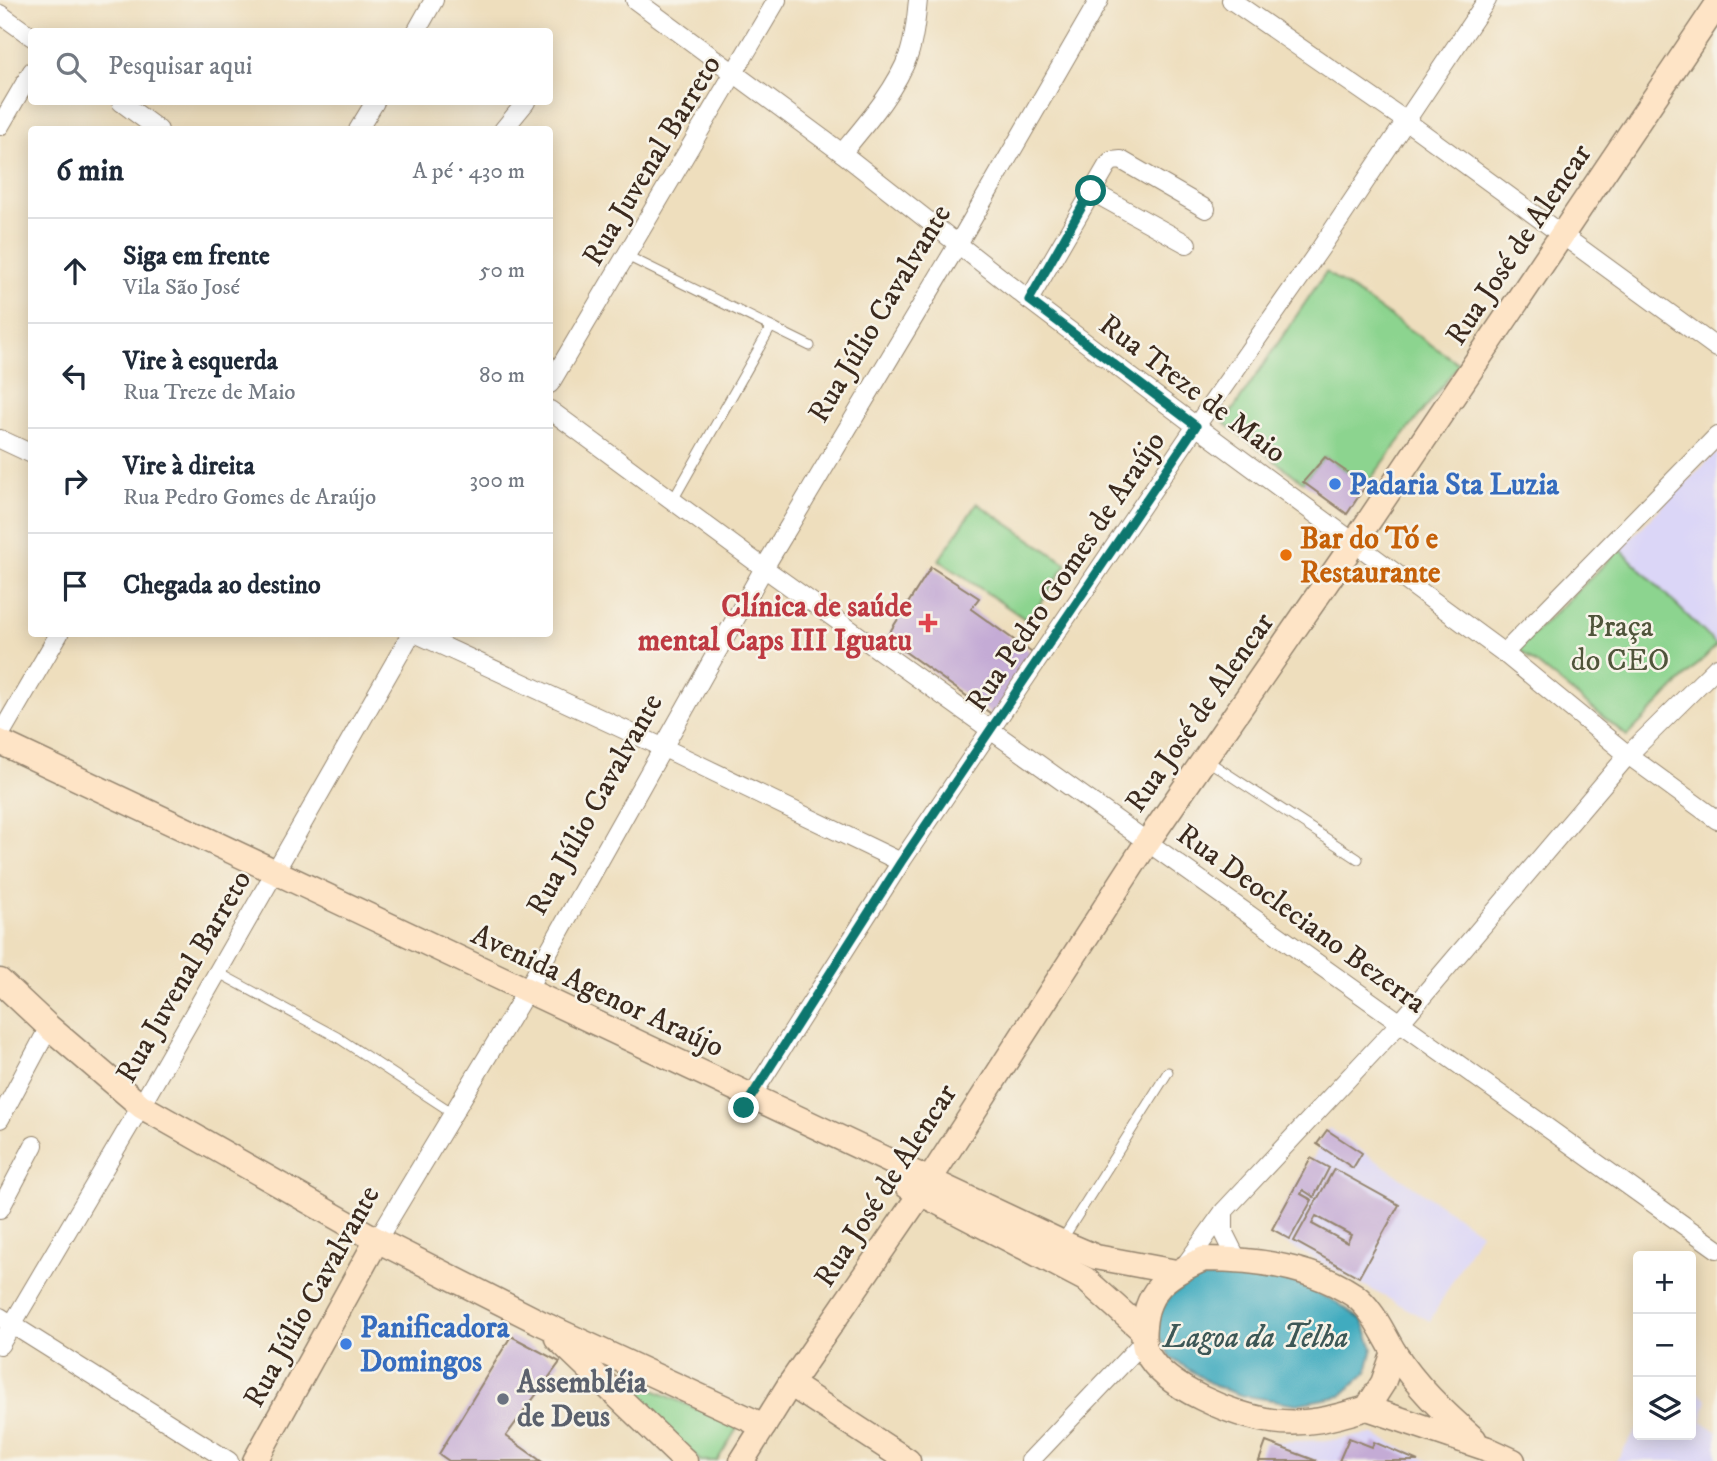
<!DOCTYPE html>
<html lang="pt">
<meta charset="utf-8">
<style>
:root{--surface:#fff;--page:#f6f6f7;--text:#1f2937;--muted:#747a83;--line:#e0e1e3}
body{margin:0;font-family:"IM FELL DW Pica",serif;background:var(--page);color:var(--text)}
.controls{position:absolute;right:21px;bottom:21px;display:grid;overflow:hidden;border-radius:7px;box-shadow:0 4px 18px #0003}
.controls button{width:63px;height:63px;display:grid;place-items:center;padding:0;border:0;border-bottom:2px solid var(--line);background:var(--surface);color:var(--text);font:35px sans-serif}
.stop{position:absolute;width:21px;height:21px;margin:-16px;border:5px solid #0f766e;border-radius:50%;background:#fff}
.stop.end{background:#0f766e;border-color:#fff;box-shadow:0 2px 7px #0008}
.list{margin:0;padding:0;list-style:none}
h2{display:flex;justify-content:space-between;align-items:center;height:91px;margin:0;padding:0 28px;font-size:30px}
h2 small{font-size:23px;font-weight:400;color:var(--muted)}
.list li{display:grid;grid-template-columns:46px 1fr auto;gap:21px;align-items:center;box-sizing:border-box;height:105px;padding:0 28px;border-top:2px solid var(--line)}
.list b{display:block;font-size:26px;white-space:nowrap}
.list p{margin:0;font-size:23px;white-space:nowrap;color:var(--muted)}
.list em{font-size:23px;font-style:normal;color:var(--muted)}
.icon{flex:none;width:38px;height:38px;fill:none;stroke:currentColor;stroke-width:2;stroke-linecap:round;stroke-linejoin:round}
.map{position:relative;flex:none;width:1717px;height:1461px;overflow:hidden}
.search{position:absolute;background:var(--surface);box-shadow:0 4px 18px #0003;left:28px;top:28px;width:525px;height:77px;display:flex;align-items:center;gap:18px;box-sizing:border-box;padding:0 24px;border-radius:7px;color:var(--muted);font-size:26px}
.panel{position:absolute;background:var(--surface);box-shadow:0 4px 18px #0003;left:28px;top:126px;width:525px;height:511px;border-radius:7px}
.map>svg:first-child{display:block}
.built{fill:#dbd6f7}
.green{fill:#8cd48f;stroke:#647f56;stroke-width:2}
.water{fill:#40abbf;stroke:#3e6a6e;stroke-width:2}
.building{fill:#c4abd5;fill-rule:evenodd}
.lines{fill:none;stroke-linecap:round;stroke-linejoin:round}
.lane-casing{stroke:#94846e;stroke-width:11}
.street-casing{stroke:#94846e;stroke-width:20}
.secondary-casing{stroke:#94846e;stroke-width:27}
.lane{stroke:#fff;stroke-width:9}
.street{stroke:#fff;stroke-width:18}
.secondary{stroke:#fee4c6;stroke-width:24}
.route{stroke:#0f766e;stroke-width:9}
.shop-dot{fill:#3f7fe0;stroke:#f7f3e8;stroke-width:2.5}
.food-dot{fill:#e8710a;stroke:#f7f3e8;stroke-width:2.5}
.health-dot{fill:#e0444e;stroke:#f7f3e8;stroke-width:2.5}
.worship-dot{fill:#6b7280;stroke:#f7f3e8;stroke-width:2.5}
.labels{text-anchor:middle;stroke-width:5;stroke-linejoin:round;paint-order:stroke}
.street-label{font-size:30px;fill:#3b2a1e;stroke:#f7f3e8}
.shop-label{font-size:30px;font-weight:bold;fill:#366cbe;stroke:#f7f3e8;text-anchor:start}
.food-label{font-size:30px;font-weight:bold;fill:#c56008;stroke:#f7f3e8;text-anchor:start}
.health-label{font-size:30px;font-weight:bold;fill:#be3a42;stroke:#f7f3e8;text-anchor:end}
.park-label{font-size:30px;fill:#4f543a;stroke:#f7f3e8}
.worship-label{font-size:30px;font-weight:bold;fill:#5b616d;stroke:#f7f3e8;text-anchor:start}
.water-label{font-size:32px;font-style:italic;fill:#3d5756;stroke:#f7f3e8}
</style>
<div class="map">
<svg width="1717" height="1461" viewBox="0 0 1717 1461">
<rect width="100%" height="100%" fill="#f7f3e8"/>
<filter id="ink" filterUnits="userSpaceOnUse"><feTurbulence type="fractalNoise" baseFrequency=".0143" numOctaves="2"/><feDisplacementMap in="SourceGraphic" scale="14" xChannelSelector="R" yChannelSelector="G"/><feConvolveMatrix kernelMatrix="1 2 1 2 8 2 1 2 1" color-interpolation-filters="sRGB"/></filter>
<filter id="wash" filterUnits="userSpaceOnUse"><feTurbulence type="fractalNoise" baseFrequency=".00686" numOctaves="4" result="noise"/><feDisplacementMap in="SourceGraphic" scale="28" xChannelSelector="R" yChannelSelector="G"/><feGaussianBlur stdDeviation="1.57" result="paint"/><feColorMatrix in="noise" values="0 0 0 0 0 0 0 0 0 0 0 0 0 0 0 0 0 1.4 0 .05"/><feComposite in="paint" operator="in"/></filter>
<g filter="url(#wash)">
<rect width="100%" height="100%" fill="#eedebd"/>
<!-- built -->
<g class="built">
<polygon points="1717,452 1717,645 1620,549"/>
<polygon points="1329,1128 1480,1232 1430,1321 1272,1236"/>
<polygon points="1691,1387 1707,1399 1702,1421 1717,1432 1717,1461 1616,1461 1638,1428 1638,1435 1691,1435"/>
<polygon points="1372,1434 1430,1461 1257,1461 1264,1442 1331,1440"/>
</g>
<!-- green -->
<g class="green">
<polygon points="1326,272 1459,364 1366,485 1325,457 1303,482 1224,423"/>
<polygon points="977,503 1067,564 1028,621 939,560"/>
<polygon points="1620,549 1717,645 1627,736 1518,649"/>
<polygon points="647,1387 738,1427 717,1461 700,1461 640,1399 640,1390"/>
</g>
<!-- water -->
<polygon class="water" points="1224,1276 1259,1276 1294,1282 1338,1303 1363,1321 1373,1348 1367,1372 1341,1396 1297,1404 1240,1395 1215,1386 1171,1358 1159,1336 1159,1313 1171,1295 1194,1280"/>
<g id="blocks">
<!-- building -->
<g class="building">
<polygon points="1325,457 1366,485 1347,514 1303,482"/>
<polygon points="931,567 979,598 971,609 1035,655 993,715 886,638"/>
<polygon points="1327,1130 1362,1153 1353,1168 1317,1144"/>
<polygon points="1311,1158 1329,1168 1314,1197 1303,1190 1301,1194 1312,1200 1290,1239 1272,1229"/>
<path d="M 1334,1169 L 1399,1205 L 1359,1277 L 1294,1241 ZM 1316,1216 L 1351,1235 L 1347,1243 L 1312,1224 Z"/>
<polygon points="511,1336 560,1362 506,1436 541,1461 449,1461 439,1454"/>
<polygon points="1349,1438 1372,1447 1374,1442 1418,1461 1339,1461"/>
<polygon points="1266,1442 1317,1461 1259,1461"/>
</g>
</g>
</g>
<g filter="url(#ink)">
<use href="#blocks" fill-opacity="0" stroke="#94846e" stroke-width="2"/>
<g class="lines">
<defs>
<g id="lane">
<polyline points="627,256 810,346"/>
<polyline points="673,500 771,327"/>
<polyline points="1208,761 1358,859"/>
<polyline points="217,972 337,1037 453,1113"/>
<polyline points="1062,1240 1168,1072"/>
</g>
<g id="street">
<polyline points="635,0 842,153 1029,300 1196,426 1504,653 1628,755 1717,820"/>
<polyline points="1231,0 1406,121 1717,348"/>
<polyline points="0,14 32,37"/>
<polyline points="416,32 434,0"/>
<polyline points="121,102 159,130"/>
<polyline points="0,126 32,71"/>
<polyline points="358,130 375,102"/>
<polyline points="503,130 526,102"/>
<path d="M 842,153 C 866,124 896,90 909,54 C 915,36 916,18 918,0"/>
<polyline points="1091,191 1187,244"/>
<polyline points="1029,300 1107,166 1112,161 1121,160 1206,209"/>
<polyline points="550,384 777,0"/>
<polyline points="550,410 764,568 1717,1249"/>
<polyline points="0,439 32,454"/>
<polyline points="417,634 662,747 901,862"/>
<polyline points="1504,653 1717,436"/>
<polyline points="0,735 59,634"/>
<polyline points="744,1108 901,862 1196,426 1320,249 1487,0"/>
<polyline points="0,1119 49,1027"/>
<polyline points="0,1209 34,1145"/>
<polyline points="1224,1211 1224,1233 1237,1259"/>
<polyline points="377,1240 519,1004 764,568 958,244 1099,0"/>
<polyline points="1183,1268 1224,1211 1400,1023 1628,755 1717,667"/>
<polyline points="0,1317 229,1461"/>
<polyline points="0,1345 141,1106 411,634"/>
<polyline points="1030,1461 1144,1341"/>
</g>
<g id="secondary">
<polyline points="0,742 1061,1242 1096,1257 1176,1272"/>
<polyline points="0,981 49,1027 141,1106 377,1240 541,1323 764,1426"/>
<polyline points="907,1186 1085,1279 1143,1331"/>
<path d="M 1204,1259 C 1255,1259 1311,1266 1354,1295 C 1372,1308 1383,1333 1394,1352 L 1383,1383 L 1367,1408 C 1333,1418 1307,1426 1272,1421 C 1235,1416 1164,1388 1147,1353 C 1143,1345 1143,1335 1144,1326 C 1147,1287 1171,1273 1204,1259 Z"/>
<polyline points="557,1338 685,1461"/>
<path d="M 1394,1352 C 1416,1386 1443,1412 1474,1439"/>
<polyline points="790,1384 908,1461"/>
<polyline points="1367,1408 1485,1448 1513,1461"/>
<polyline points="255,1461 377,1240"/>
<polyline points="742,1461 790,1384 921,1193 1148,841 1354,543 1717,5"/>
</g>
</defs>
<!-- lane casing -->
<use href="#lane" class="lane-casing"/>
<!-- street casing -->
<use href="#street" class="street-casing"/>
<!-- secondary casing -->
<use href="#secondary" class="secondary-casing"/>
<!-- lane -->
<use href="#lane" class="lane"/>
<!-- street -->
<use href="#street" class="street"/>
<!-- secondary -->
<use href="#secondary" class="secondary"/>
</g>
</g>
<g class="lines" filter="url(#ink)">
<!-- route -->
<polyline class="route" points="744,1108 901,862 1196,426 1029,300 1091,191"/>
</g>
<!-- markers -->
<g class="shop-dot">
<circle cx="1335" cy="484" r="7"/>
<circle cx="346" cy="1344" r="7"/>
</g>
<circle class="food-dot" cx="1286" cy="555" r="7"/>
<path class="health-dot" d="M924.5 612.5h7v7h7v7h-7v7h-7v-7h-7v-7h7z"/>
<circle class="worship-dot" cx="503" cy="1399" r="7"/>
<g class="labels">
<!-- street labels -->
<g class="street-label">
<text transform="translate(651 160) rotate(-59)" y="10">Rua Juvenal Barreto</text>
<text transform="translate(1518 244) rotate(-56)" y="10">Rua José de Alencar</text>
<text transform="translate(879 313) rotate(-59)" y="10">Rua Júlio Cavalvante</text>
<text transform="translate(1193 388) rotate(37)" y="10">Rua Treze de Maio</text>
<text transform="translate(1065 571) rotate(-56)" y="10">Rua Pedro Gomes de Araújo</text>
<text transform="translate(1199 712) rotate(-55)" y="10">Rua José de Alencar</text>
<text transform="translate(594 804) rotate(-61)" y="10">Rua Júlio Cavalvante</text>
<text transform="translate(1302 918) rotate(36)" y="10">Rua Deocleciano Bezerra</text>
<text transform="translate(183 976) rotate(-60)" y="10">Rua Juvenal Barreto</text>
<text transform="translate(598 990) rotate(25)" y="10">Avenida Agenor Araújo</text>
<text transform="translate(885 1185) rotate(-57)" y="10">Rua José de Alencar</text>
<text transform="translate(311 1296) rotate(-61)" y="10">Rua Júlio Cavalvante</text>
</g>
<!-- shop labels -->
<g class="shop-label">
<text x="1349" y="494">Padaria Sta Luzia</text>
<text x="360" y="1337">Panificadora<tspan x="360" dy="34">Domingos</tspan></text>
</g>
<!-- food labels -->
<g class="food-label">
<text x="1300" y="548">Bar do Tó e<tspan x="1300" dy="34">Restaurante</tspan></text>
</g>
<!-- health labels -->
<g class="health-label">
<text x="912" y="616">Clínica de saúde<tspan x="912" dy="34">mental Caps III Iguatu</tspan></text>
</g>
<!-- park labels -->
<g class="park-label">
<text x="1620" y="636">Praça<tspan x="1620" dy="34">do CEO</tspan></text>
</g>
<!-- worship labels -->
<g class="worship-label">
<text x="517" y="1392">Assembléia<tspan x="517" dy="34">de Deus</tspan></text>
</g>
<!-- water labels -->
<g class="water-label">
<text x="1256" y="1347">Lagoa da Telha</text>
</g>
</g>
</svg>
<div class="controls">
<button>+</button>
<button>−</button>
<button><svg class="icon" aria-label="layers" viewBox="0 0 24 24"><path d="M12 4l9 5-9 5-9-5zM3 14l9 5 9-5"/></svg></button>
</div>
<div class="stop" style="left:1091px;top:191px"></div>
<div class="stop end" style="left:744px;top:1108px"></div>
<div class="search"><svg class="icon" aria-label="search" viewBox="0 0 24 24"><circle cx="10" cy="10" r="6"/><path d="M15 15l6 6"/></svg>Pesquisar aqui</div>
<section class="panel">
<h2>6 min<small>A pé · 430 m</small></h2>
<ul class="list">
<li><svg class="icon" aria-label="ahead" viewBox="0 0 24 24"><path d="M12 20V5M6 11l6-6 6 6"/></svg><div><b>Siga em frente</b><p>Vila São José</p></div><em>50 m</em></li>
<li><svg class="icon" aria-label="left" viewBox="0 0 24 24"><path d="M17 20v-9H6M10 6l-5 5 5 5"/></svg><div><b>Vire à esquerda</b><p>Rua Treze de Maio</p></div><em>80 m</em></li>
<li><svg class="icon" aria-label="right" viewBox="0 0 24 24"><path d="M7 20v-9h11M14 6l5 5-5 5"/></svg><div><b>Vire à direita</b><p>Rua Pedro Gomes de Araújo</p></div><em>300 m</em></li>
<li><svg class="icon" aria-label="arrive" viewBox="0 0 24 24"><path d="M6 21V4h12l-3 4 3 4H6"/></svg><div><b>Chegada ao destino</b></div></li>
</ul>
</section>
</div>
